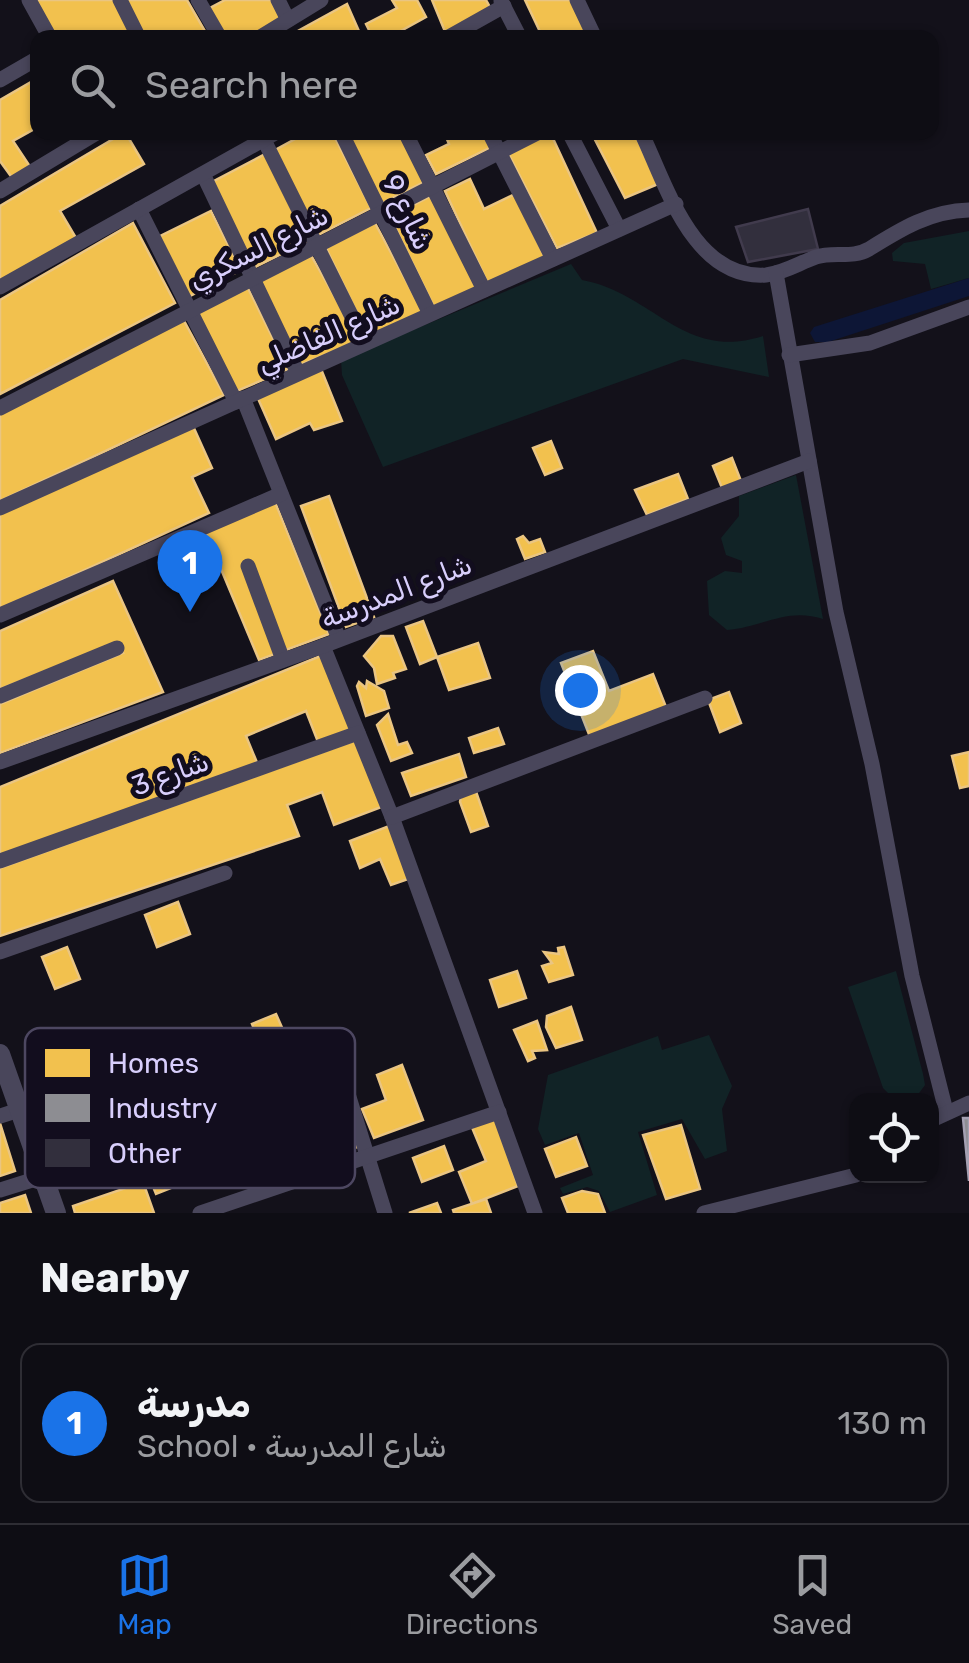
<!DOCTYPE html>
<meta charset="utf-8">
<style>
:root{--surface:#0e0d14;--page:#1c1b22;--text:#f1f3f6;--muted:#9b9ca0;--line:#2e2d34;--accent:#1a73e8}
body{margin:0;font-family:Rubik,"Noto Naskh Arabic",sans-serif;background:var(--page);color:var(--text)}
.controls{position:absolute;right:30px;bottom:30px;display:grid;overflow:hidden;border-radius:20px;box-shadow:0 2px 8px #0004}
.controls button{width:90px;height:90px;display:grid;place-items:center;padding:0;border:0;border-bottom:2px solid var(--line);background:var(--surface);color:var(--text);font:50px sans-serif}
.you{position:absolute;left:580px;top:690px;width:35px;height:35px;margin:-25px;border:8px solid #fff;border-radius:50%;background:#1a73e8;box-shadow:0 0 0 15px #1a73e833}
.badge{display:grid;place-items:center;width:65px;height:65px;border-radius:50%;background:var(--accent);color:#fff;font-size:32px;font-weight:700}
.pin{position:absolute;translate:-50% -82px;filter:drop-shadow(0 2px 5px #0008)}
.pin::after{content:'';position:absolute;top:52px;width:35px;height:30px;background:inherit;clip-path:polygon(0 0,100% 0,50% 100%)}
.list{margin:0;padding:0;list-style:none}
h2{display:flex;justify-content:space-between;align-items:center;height:130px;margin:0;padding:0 40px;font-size:42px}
h2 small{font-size:32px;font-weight:400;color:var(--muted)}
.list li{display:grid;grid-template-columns:65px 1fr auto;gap:30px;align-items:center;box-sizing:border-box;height:160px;margin:0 20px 20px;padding:0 20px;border:2px solid var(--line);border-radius:20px}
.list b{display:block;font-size:38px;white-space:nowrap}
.list p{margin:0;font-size:32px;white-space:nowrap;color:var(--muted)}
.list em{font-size:32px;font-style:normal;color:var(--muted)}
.icon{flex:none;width:55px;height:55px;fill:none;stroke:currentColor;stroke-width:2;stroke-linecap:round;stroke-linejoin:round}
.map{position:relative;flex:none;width:969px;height:1213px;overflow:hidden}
.search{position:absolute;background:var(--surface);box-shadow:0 2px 8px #0004;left:30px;right:30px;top:30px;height:110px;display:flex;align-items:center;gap:25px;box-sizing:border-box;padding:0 35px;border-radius:20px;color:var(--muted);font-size:38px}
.sheet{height:310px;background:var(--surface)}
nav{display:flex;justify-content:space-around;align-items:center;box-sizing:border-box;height:140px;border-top:2px solid var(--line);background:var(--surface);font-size:28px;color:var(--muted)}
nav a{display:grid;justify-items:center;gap:5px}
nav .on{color:var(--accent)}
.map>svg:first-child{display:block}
.green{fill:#112326}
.water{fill:#0d1636}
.homes{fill:#f2c14e;stroke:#eac582;stroke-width:2.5}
.industry{fill:#8d8d92;stroke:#a4a0b2;stroke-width:2.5}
.building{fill:#322f3d;stroke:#413b4d;stroke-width:2.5}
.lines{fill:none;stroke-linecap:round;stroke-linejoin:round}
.minor{stroke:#49465b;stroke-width:15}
.tertiary{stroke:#49465b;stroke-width:20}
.labels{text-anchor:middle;stroke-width:10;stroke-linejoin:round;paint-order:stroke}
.street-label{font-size:28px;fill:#d8cefc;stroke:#120d1e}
.key{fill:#120d1e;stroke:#4d4761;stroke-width:2.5}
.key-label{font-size:28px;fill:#d8cefc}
</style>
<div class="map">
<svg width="969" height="1213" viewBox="0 0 969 1213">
<rect width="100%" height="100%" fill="#13111a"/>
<!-- green -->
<g class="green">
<polygon points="969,231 969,278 931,289 925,264 893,261 892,253 904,243"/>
<path d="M 571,264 L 582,280 C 653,293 684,362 763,336 L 769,377 L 683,359 L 383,467 L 342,375 L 341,360 Z"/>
<path d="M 796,475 L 823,619 C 787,607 763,627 727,630 L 709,615 L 707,581 L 725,571 L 742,573 L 742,561 L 726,555 L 721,538 L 739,516 L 739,496 Z"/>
<polygon points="896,971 923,1074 925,1085 914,1100 895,1100 883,1088 848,987"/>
<polygon points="709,1035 732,1086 722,1109 727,1151 705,1159 682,1119 638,1132 657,1195 610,1212 599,1191 587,1187 563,1194 560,1188 593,1175 579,1133 545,1145 538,1129 548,1075 658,1036 662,1050"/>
</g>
<!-- water -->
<polygon class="water" points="969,278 969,296 828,342 815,342 810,333 814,327"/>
<!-- homes -->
<g class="homes">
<polygon points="35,0 114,0 134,38 87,38 84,33 56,38"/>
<polygon points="124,0 187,0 209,38 143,38"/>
<polygon points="225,0 271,0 282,20 251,38 222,38 206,10"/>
<polygon points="392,0 417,0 426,17 388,38 373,38 366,24 397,8"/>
<polygon points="432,0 486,0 491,9 446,34"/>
<polygon points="525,0 572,0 590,38 543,38"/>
<polygon points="347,4 362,38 299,38 296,32"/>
<polygon points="38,78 38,127 13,141 31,168 13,179 0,161 0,100"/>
<polygon points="125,132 144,164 60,211 79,243 0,286 0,206"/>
<polygon points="308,132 332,132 371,208 318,235 275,150"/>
<polygon points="345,132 403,132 428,180 382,203"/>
<polygon points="444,132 485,132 492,147 436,174 426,155 449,144"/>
<polygon points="550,132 597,233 557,248 508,153"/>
<polygon points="591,132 634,132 658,184 625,198"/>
<polygon points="267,153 306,242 253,268 210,183"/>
<polygon points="470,179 484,209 515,194 546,260 489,286 445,191"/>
<polygon points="433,195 478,292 435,309 390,217"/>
<polygon points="211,211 241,270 186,298 156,238"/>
<polygon points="133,223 175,303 0,394 0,300"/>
<polygon points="375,223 424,314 369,338 326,248"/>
<polygon points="308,250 360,341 300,365 256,278"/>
<polygon points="246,284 288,369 237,391 195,311"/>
<polygon points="182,317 224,395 0,501 0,410"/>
<polygon points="321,369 342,421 314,430 310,423 276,439 256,394"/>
<polygon points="193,426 212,468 192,477 209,513 0,609 0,514"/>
<polygon points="551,441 562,468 545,475 533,448"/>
<polygon points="732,458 741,481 722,488 713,466"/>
<polygon points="678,474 688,499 647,515 635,490"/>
<polygon points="329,496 374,617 346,627 301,506"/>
<polygon points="275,502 329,634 259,660 205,531"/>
<polygon points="523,536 529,543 540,539 545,552 525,559 517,539"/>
<polygon points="113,581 163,692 0,753 0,704 123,653 116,643 0,689 0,631"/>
<polygon points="423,621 437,657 420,664 406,627"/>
<polygon points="381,636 393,636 406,669 393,673 395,678 377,684 374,668 364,656"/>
<polygon points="478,643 490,678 449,690 437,657"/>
<polygon points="593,651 609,691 653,674 666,707 590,737 561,663"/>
<polygon points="323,655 351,729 318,742 306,711 246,736 258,765 0,856 0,787"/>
<polygon points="367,681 384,691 389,708 366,716 357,686 359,682 366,688"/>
<polygon points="729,692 741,723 720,732 708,700"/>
<polygon points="388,714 398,745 407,742 412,753 391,761 377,725"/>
<polygon points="498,728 504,744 474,753 469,738"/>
<polygon points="356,740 384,806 334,825 322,792 287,805 299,836 0,936 0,868"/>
<polygon points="969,752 969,786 960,788 952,756"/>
<polygon points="459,754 466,777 411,796 402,773"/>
<polygon points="474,786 488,826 471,832 460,802 462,790"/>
<polygon points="389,826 411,878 391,885 380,859 360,868 350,841"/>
<polygon points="178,902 190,934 157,947 145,915"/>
<polygon points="67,947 80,979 55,989 42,957"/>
<polygon points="564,947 573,975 549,982 542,966 552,963 544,952 559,954 558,948"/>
<polygon points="517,971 526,998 499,1007 490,980"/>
<polygon points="571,1007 582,1040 556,1048 546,1027 547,1016"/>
<polygon points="276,1014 288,1041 263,1051 252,1024"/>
<polygon points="537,1021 547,1050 532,1051 535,1058 528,1061 514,1030"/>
<polygon points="402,1065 423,1120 374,1138 362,1109 386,1100 377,1075"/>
<polygon points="348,1118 358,1147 325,1156 314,1127"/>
<polygon points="495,1118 518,1186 472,1204 459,1172 486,1161 471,1125"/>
<polygon points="0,1123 15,1171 0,1176"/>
<polygon points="681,1125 700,1189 666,1199 643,1135"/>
<polygon points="205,1135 219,1169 156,1194 142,1160"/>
<polygon points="576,1137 587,1166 556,1177 545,1149"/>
<polygon points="444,1146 453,1170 422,1182 413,1158"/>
<polygon points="143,1182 154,1213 75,1213 73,1206"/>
<polygon points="582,1191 598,1194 605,1213 568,1213 562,1198"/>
<polygon points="25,1195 31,1213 0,1213 0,1203"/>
<polygon points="486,1199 491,1213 454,1213 453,1210"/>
<polygon points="437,1203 441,1213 409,1213"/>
</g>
<!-- industry -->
<polygon class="industry" points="963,1118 969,1118 969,1181"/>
<!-- building -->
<polygon class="building" points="808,209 818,249 748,262 736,227"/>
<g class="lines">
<!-- minor -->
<g class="minor">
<polyline points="29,0 50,38"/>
<polyline points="120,0 139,38"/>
<polyline points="198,0 220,38"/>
<polyline points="278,0 288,20"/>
<polyline points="577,0 595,38"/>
<polyline points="501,1 520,38"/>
<polyline points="259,38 321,0"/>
<polyline points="447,38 504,6"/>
<polyline points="0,80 38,58"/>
<polyline points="341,132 430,314"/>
<polyline points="405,132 484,290"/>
<polyline points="489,132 553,259"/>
<polyline points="569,132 619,229"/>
<path d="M 641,132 C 666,184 693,280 766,275 C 784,273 799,263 816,257 C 834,251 852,259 869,249 C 901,229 930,211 969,210"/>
<polyline points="264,140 365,343"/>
<polyline points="203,174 298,373"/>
<polyline points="0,191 98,132"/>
<polyline points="139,209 236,402"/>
<polyline points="776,273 836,612 872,764 912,976 946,1111"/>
<polyline points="0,287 277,132"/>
<polyline points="789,355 870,343 969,307"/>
<polyline points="243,398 339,639"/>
<polyline points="0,408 539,132"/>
<polyline points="0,508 676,204"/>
<polyline points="248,566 283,660"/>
<polyline points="0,615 281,494"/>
<polyline points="323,646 392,817 535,1213"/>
<polyline points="0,696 117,648"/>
<polyline points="0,762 323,646 809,461"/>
<polyline points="392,817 705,698"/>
<polyline points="0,861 358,733"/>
<polyline points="0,952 225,873"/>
<polyline points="330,1036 385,1213"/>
<polyline points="0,1116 22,1109"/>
<polyline points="932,1120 969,1103"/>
<polyline points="0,1190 45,1176"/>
<polyline points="200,1213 499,1112"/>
<polyline points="704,1213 856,1175"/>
</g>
<!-- tertiary -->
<polyline class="tertiary" points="0,1054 56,1213"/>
</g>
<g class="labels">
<!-- street labels -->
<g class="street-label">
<text transform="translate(408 212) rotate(64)" y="10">شارع 9</text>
<text transform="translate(258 247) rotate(-27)" y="10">شارع السكري</text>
<text transform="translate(328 333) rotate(-24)" y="10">شارع الفاضلي</text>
<text transform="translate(396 591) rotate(-21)" y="10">شارع المدرسة</text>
<text transform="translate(170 773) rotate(-20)" y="10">شارع 3</text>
</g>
</g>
<!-- legend -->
<rect x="25" y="1028" width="330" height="160" rx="15" class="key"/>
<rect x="45" y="1049" width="45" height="28" fill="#f2c14e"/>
<rect x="45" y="1094" width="45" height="28" fill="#8d8d92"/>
<rect x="45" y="1139" width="45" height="28" fill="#322f3d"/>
<g class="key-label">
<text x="108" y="1073">Homes</text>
<text x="108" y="1118">Industry</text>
<text x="108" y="1163">Other</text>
</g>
</svg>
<div class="controls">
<button><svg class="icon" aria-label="locate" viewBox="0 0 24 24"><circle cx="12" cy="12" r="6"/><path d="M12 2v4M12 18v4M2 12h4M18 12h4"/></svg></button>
</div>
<div class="you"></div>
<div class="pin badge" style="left:190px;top:612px">1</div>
<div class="search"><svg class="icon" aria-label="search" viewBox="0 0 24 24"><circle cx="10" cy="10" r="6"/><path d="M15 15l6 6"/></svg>Search here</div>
</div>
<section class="sheet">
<h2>Nearby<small></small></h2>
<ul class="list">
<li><span class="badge">1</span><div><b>مدرسة</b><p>School · شارع المدرسة</p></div><em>130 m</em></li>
</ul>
</section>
<nav>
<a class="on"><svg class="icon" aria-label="map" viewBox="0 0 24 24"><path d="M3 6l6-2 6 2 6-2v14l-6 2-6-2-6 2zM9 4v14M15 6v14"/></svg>Map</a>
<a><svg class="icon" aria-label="directions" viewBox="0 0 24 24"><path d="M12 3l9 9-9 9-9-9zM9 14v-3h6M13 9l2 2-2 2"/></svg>Directions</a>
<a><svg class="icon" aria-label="saved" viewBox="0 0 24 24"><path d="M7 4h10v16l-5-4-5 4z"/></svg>Saved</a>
</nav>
